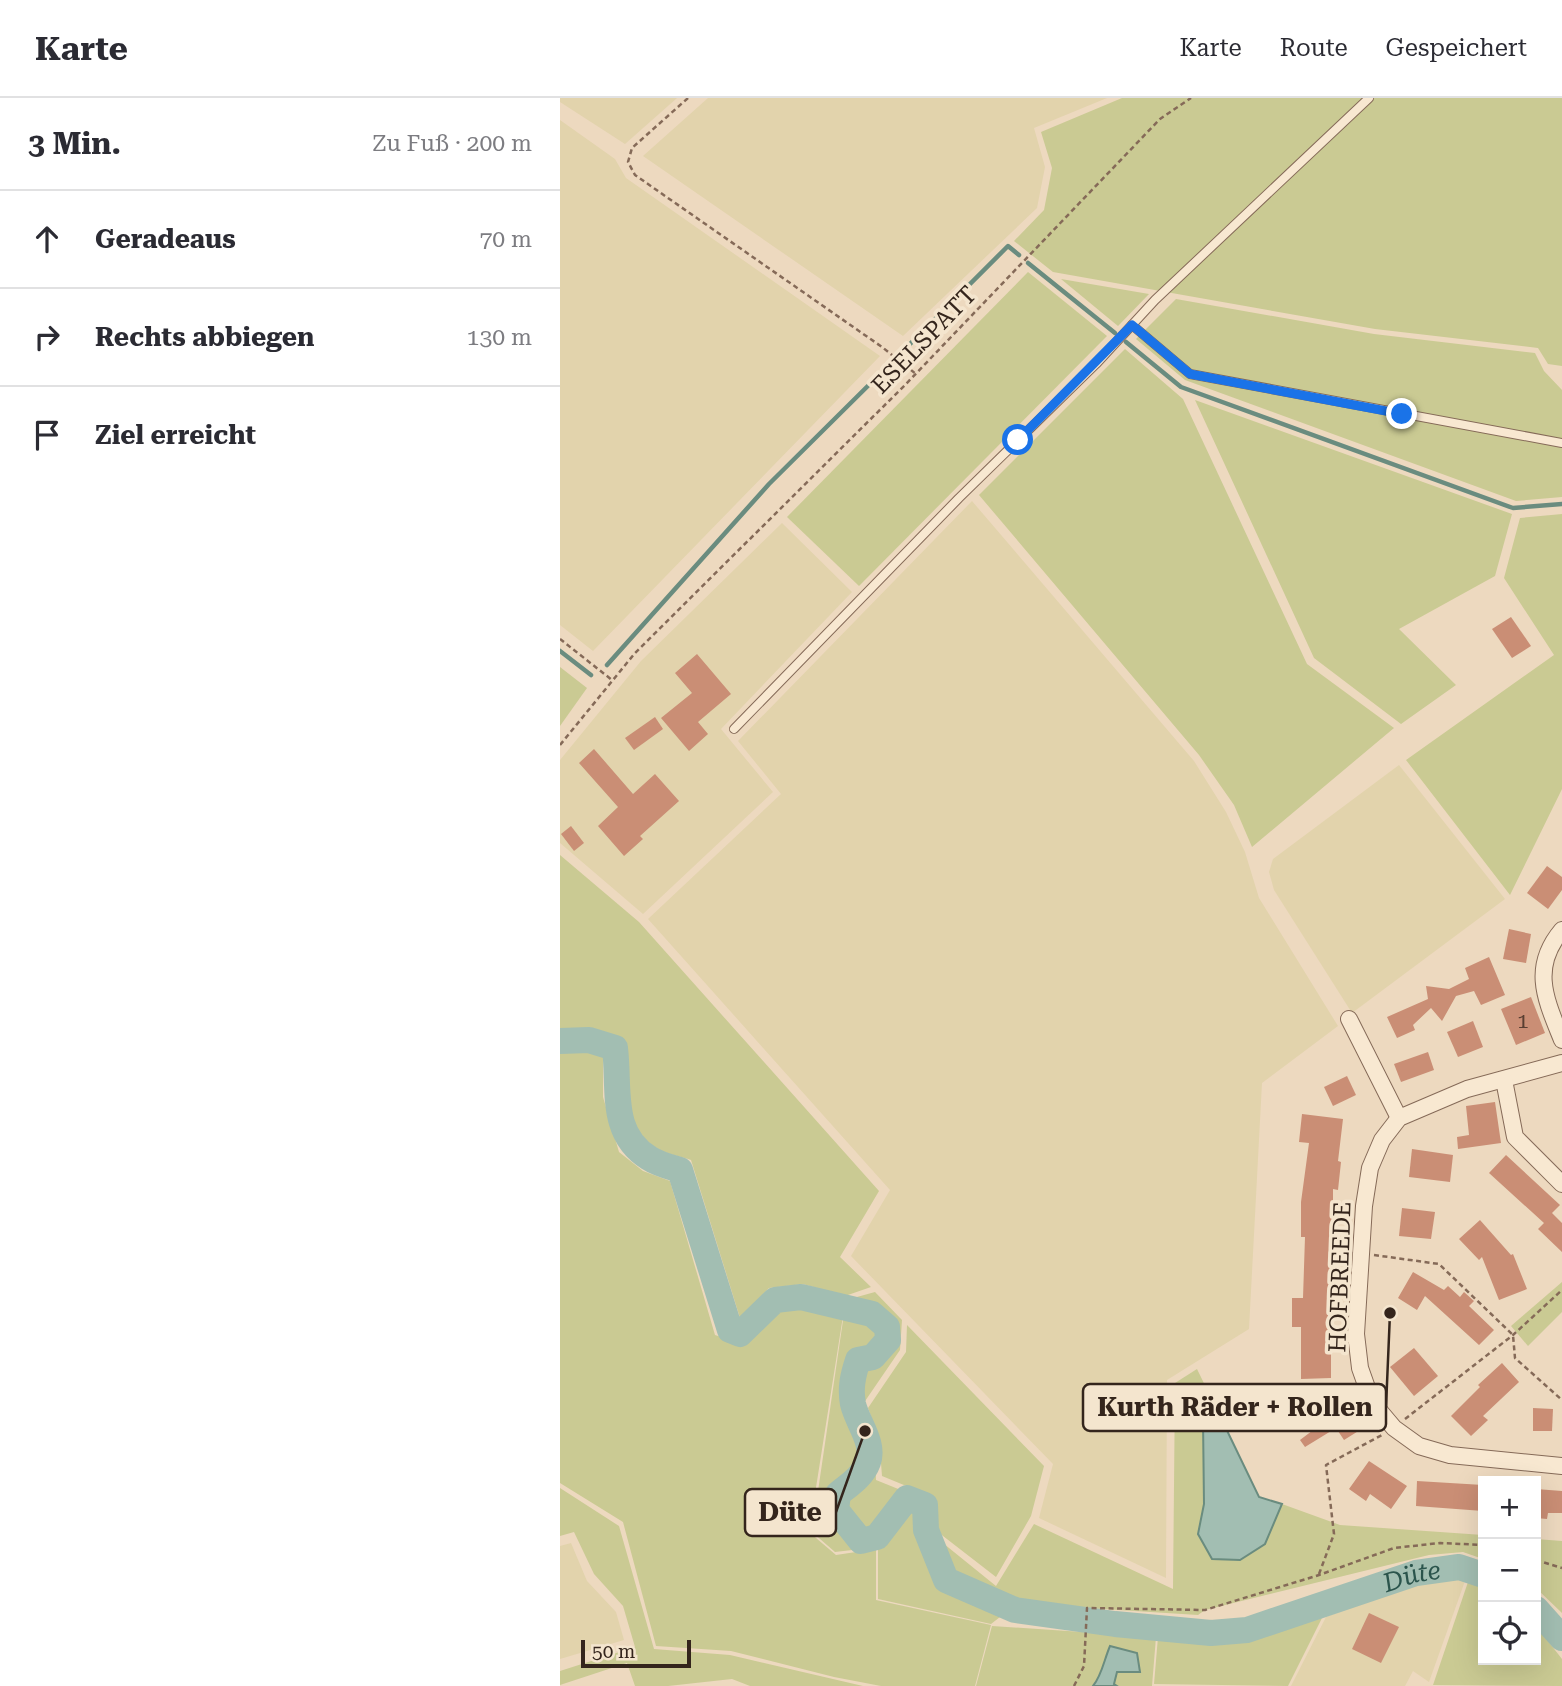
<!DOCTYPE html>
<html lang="de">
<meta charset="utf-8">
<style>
:root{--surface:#fff;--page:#f2f2f3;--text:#2b2b33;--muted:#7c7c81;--line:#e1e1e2}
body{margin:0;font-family:"Roboto Serif",serif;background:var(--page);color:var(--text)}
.controls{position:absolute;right:21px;bottom:21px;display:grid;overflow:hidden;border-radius:0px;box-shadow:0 7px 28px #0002}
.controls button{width:63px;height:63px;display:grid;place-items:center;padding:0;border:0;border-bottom:2px solid var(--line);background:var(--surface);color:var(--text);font:35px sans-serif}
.scale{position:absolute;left:21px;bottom:18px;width:110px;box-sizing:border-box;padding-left:7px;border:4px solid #34251c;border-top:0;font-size:19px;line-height:24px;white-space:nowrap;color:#34251c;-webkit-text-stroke:5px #f4e5ce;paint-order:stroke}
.stop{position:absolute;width:21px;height:21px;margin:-16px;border:5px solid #1a73e8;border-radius:50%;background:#fff}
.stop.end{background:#1a73e8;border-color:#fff;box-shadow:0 2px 7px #0008}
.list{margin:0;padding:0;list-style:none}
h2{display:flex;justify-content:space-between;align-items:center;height:91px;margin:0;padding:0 28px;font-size:30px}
h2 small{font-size:23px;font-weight:400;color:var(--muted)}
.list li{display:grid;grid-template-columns:46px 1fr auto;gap:21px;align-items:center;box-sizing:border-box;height:98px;padding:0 28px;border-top:2px solid var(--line)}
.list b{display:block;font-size:26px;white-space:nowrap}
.list em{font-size:23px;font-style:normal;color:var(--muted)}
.icon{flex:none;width:38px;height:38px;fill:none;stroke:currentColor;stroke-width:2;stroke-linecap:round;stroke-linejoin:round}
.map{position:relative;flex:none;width:1002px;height:1588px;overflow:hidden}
header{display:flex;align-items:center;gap:42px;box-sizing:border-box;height:98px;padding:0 35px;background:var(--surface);border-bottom:2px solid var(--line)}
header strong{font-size:33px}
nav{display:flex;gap:38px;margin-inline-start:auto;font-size:24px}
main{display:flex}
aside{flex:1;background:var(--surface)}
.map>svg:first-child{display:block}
.farmland{fill:#e2d3ac}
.green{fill:#caca93}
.water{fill:#a2beb2;stroke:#6a8c7f;stroke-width:2}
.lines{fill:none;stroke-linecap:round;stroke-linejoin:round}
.stream{stroke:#6a8c7f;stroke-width:4.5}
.river{stroke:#a2beb2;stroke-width:26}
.building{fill:#ca8e75}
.lane-casing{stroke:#856a58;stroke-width:10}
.street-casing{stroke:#856a58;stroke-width:18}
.path{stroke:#856a58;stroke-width:2.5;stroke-dasharray:5 3.5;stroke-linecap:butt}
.lane{stroke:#f8e8d1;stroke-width:8}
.street{stroke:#f8e8d1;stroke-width:16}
.route{stroke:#1a73e8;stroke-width:9}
.labels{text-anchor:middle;stroke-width:7;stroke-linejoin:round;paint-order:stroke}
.number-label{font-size:21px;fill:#5a3f32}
.street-label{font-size:24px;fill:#34251c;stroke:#f4e5ce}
.water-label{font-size:26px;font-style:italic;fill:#2b544c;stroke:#f4e5ce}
.leader{fill:none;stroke:#34251c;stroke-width:2.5}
.callout-dot{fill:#34251c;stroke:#f4e5ce;stroke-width:2.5}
.callout{fill:#f4e5ce;stroke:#34251c;stroke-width:2.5}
.callout-label{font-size:26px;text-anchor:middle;font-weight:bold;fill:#34251c}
</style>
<header>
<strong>Karte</strong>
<nav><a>Karte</a><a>Route</a><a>Gespeichert</a></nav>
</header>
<main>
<aside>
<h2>3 Min.<small>Zu Fuß · 200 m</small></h2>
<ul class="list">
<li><svg class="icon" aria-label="ahead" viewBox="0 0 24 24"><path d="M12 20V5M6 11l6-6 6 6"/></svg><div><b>Geradeaus</b></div><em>70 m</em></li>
<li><svg class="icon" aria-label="right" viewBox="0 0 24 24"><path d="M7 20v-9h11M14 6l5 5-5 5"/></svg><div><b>Rechts abbiegen</b></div><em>130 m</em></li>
<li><svg class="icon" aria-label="arrive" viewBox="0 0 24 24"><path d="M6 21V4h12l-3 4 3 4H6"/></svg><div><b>Ziel erreicht</b></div></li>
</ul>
</aside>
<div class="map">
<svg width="1002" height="1588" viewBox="0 0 1002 1588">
<rect width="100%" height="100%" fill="#edd9bf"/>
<!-- farmland -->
<g class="farmland">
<polygon points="0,0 117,0 65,46 0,4"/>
<polygon points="148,0 547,0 474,30 485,69 477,110 343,238 83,58"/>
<polygon points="0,22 55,61 66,80 320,258 33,553 0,527"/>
<polygon points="412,403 634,663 666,714 685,754 699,800 778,928 702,985 689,1231 607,1282 606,1480 479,1420 493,1366 291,1158 330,1092 88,821 221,696 178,643"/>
<polygon points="222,425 292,494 161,631 213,694 83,816 0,745 0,662 81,563"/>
<polygon points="839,667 945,801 792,915 714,792 709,774 713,761"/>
<polygon points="11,1445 27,1483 56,1514 64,1542 0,1561 0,1448"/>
<polygon points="895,1480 905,1483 869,1584 853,1573 845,1588 731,1588 766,1519 857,1485"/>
</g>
<!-- green -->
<g class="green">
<polygon points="562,0 1002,0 1002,268 988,266 978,250 815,231 493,174 454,143 484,112 492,70 481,34"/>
<polygon points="468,174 547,238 299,488 227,419"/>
<polygon points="501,181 589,196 558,228"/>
<polygon points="616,201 814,236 975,255 984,273 1002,292 1002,399 956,403 625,282 576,241"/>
<polygon points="565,251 623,301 747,566 834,630 692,749 674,707 639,657 419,397"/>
<polygon points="635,302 952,416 935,478 839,531 896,587 841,626 754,560"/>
<polygon points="1002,416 1002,691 950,797 846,662 994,557 944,480 960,420"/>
<polygon points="0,569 27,590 0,628"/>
<path d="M 0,757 L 79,824 L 319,1093 L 280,1159 L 311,1189 L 285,1198 L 243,1186 L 209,1190 L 180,1220 L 131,1062 C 120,1058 105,1056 95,1049 C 60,1026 70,980 66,944 L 30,931 L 0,932 Z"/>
<path d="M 26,948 L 43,959 L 43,999 L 59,1054 L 83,1073 L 110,1083 L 155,1237 L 186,1247 C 229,1204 222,1201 283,1218 L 249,1434 L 276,1457 L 316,1451 L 316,1502 L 431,1527 L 415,1588 L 321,1588 L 274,1579 L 171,1553 L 96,1548 L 63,1424 L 0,1385 L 0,949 Z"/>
<polygon points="1002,1184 1002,1214 968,1248 951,1228"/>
<polygon points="315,1194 342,1222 340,1252 301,1309 314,1343 316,1382 368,1403 368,1433 436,1488 474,1426 613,1491 615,1285 637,1271 660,1318 643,1322 644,1406 638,1436 705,1446 722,1406 780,1427 923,1437 923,1461 903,1454 869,1457 645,1512 638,1517 527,1510 462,1502 431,1526 318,1501 318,1449 275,1454 252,1434 286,1202"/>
<polygon points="347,1227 484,1368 471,1418 436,1479 374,1431 373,1399 322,1378 319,1340 308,1310 346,1254"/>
<polygon points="0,1390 59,1428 94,1551 170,1557 303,1588 190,1588 172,1581 108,1588 75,1588 67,1565 0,1587 0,1573 75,1549 63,1508 34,1476 14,1434 0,1438"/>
<polygon points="976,1441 1002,1443 1002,1515 976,1490"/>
<polygon points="908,1484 923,1490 923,1562 976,1562 976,1528 1002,1561 1002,1588 873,1587"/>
<polygon points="762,1520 728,1588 594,1586 598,1539 652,1545 689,1542"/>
<polygon points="432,1528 596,1539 592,1588 416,1588"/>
</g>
<!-- water -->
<g class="water">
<polygon points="660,1318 699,1399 722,1406 705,1446 680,1462 652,1461 638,1436 644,1406 643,1322"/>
<path d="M 550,1548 L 577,1555 L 580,1574 L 557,1574 L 554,1586 L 557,1588 L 533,1588 C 542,1577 544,1562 550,1548 Z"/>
</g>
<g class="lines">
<!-- stream -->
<g class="stream">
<polyline points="468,165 555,235"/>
<polyline points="566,244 621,289 953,410 1002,406"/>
<polyline points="342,254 448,148 459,157"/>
<polyline points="0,553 31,577"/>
<polyline points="47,567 209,386 330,266"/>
</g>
<!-- river -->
<g class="river">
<path id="s1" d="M 0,943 L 29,942 L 55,950 C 60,991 49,1035 89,1060 C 98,1066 110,1069 120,1072 L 170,1232 L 180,1236 L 215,1202 L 241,1199 L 312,1216 L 327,1229 L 328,1242 L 313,1259 L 298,1262 C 293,1277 290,1290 293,1306 C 297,1324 315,1345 308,1364 C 303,1378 289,1387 278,1396 L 276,1412 L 301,1443 L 317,1439 L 347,1400 L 365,1407 L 366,1432 L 386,1482 L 455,1512 L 555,1526 L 651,1535 L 687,1532 L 856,1475 L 899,1469 L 923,1477"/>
<polyline points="976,1511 1002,1540"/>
</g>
</g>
<!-- building -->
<g class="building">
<polygon points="951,519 971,548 952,560 932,531"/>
<polygon points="137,556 171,596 138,624 148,636 129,653 101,620 132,595 115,575"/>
<polygon points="95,619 103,631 74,652 65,640"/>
<polygon points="34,651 73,696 95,676 119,703 80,738 83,741 64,758 38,728 58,709 19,665"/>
<polygon points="11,728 24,745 14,753 1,736"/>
<polygon points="987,768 1002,779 1002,792 988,811 967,795"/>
<polygon points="949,831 971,836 966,865 943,861"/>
<polygon points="929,859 945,897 921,907 914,893 896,898 882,923 871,910 853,927 855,932 837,940 827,919 868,901 866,888 889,891 909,881 905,870"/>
<polygon points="971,899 985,935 956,947 941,911"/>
<polygon points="913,923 923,949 898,959 887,934"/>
<polygon points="868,954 874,972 841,984 834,966"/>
<polygon points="787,978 796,997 773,1008 764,989"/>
<polygon points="935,1004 941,1045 898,1051 897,1039 909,1037 906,1008"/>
<polygon points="742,1016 783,1021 778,1063 781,1064 778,1092 773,1091 773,1187 768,1187 768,1240 771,1240 771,1280 741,1281 741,1229 732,1229 732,1200 743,1200 745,1139 741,1139 741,1104 749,1045 739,1044"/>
<polygon points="852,1051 893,1057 890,1084 849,1079"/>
<polygon points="946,1057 1000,1107 992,1115 1002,1125 1002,1154 978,1131 984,1125 929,1075"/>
<polygon points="842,1110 875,1114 871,1141 839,1138"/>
<polygon points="920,1122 951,1157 953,1156 967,1191 939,1202 922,1159 919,1162 899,1141"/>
<polygon points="853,1174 884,1192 888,1188 900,1199 904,1194 914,1203 909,1208 934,1232 919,1247 865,1198 857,1212 838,1200"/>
<polygon points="854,1250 878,1278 854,1298 830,1269"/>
<polygon points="942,1265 959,1284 923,1318 928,1322 911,1338 891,1318 920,1289 918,1287"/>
<polygon points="744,1305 768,1305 768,1311 777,1326 792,1317 800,1332 784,1342 776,1330 745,1349 740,1342 769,1320 744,1318"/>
<polygon points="973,1310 993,1311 992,1333 973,1333"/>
<polygon points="809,1363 847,1388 831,1411 810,1396 806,1403 789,1391"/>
<polygon points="857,1383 923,1387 923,1413 856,1408"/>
<polygon points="976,1391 1002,1393 1002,1415 988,1415 987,1421 976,1420"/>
<polygon points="809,1515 839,1529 821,1565 792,1551"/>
</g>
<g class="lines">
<defs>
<g id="lane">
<polyline points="572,227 630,276 1002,345"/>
<polyline points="174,631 399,400 536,266 595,202 809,0"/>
</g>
<g id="street">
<path d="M 1002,832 C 970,870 986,902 1002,942"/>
<polyline points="789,921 839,1020"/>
<polyline points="1002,965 907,991 839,1020 822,1042 810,1070 804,1108 796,1236 800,1270 812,1304 834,1330 859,1348 890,1357 1002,1368"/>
<polyline points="944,982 955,1039 1002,1086"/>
</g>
</defs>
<!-- lane casing -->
<use href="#lane" class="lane-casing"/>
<!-- street casing -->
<use href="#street" class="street-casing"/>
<!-- path -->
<g class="path">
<polyline points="128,0 72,50 68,64 75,77 322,249 356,276"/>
<polyline points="0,541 52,582"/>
<polyline points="0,647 75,555 346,286 600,21 631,0"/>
<polyline points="814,1157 879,1166 953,1237 955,1260 1002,1302"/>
<polyline points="845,1321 953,1237 1002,1192"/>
<polyline points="976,1462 1002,1470"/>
<polyline points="759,1476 774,1436 766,1367 822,1337"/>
<polyline points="514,1588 524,1568 527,1510 645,1512 759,1477 834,1450 880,1445 923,1447"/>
</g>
<!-- lane -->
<use href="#lane" class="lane"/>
<!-- street -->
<use href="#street" class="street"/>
</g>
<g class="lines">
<!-- route -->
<polyline class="route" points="458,342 572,227 630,276 842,316"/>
</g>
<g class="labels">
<!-- number labels -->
<g class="number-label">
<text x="963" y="930">1</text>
</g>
<!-- street labels -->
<g class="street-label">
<text transform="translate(364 242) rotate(-46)" y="8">ESELSPATT</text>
<text transform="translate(780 1179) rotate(-88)" y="8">HOFBREEDE</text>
</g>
<!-- water labels -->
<g class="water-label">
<text dy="9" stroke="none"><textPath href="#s1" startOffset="1460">Düte</textPath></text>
</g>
</g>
<!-- callouts -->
<path class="leader" d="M830 1215L826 1309M305 1333L276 1414"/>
<g class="callout-dot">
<circle cx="830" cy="1215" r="7"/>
<circle cx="305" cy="1333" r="7"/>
</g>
<g class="callout">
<rect x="523" y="1286" width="303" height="47" rx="7"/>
<rect x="185" y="1391" width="91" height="47" rx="7"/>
</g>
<g class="callout-label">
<text x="675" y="1318">Kurth Räder + Rollen</text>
<text x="230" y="1423">Düte</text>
</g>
</svg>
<div class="controls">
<button>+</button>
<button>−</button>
<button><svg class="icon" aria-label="locate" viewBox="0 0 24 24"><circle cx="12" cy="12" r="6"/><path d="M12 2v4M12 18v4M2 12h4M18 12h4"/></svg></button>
</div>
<div class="scale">50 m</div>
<div class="stop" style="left:458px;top:342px"></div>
<div class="stop end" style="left:842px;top:316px"></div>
</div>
</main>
